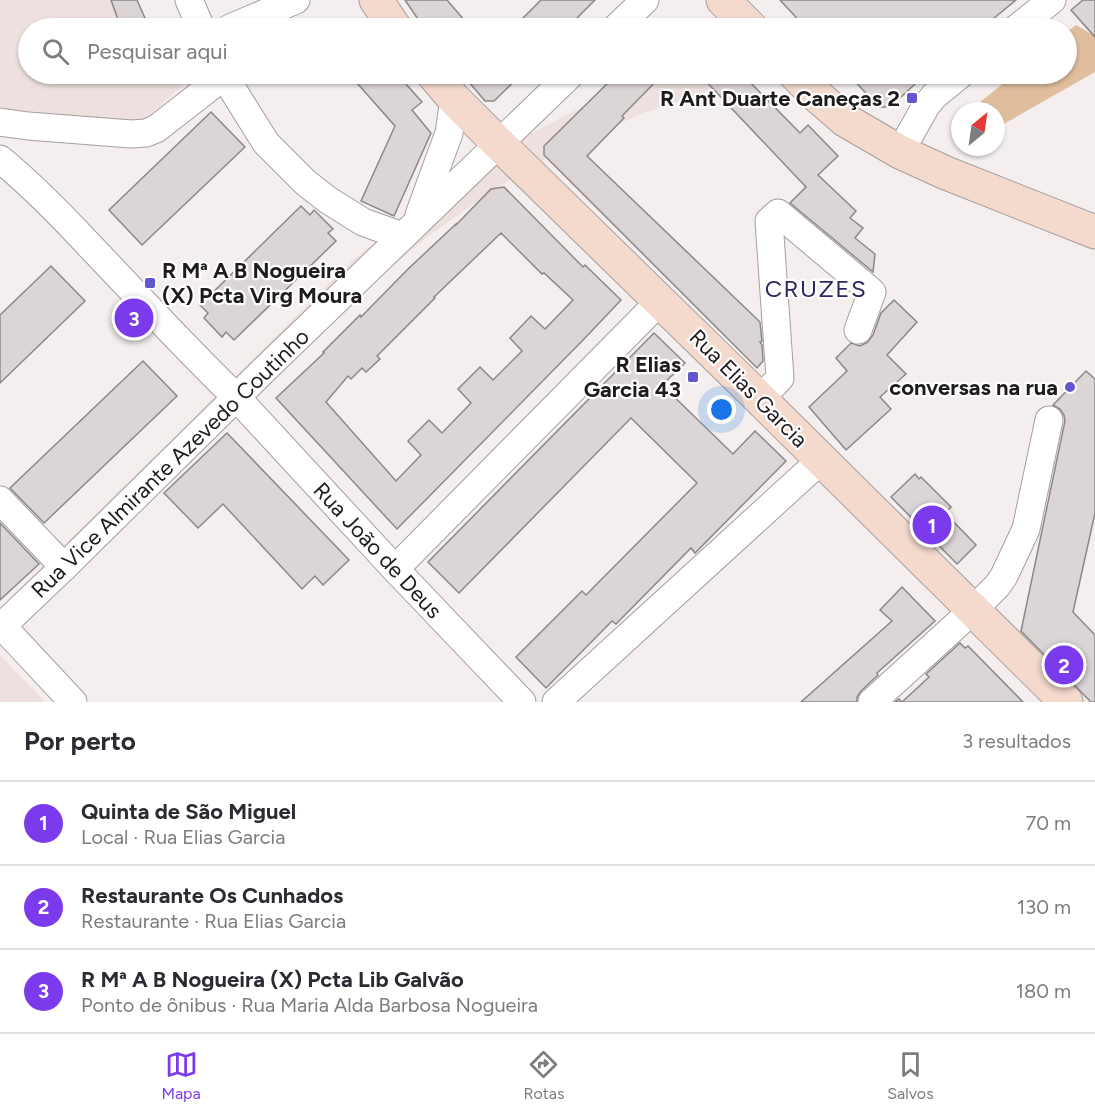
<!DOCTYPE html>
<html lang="pt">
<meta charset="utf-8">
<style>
:root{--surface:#fff;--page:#f2f2f3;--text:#2b2b33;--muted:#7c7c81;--line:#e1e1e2;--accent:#7c3aed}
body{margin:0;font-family:Figtree,sans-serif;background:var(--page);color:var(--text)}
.compass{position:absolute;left:951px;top:102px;width:54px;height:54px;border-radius:50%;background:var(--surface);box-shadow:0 2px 4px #0004;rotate:29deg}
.you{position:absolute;left:722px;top:410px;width:21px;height:21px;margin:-15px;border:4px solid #fff;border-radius:50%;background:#1a73e8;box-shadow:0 0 0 9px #1a73e833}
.badge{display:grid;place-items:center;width:39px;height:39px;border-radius:50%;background:var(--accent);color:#fff;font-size:20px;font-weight:700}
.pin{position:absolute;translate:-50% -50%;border:3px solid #fff;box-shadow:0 2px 6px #0006}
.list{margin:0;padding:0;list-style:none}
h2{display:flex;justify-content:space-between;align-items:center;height:78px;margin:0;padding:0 24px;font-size:26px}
h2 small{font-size:20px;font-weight:400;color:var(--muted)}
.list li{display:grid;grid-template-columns:39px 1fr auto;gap:18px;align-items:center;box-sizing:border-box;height:84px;padding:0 24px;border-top:2px solid var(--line)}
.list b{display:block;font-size:22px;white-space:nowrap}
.list p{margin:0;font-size:20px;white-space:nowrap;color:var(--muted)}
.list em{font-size:20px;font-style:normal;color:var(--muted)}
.icon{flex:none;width:33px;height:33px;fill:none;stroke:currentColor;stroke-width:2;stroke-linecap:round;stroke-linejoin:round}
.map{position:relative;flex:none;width:1095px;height:702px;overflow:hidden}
.search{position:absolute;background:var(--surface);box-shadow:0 2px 4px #0004;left:18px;right:18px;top:18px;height:66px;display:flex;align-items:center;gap:15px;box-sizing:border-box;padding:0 21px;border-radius:33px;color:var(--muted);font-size:22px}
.sheet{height:330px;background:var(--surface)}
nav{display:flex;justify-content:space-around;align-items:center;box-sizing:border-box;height:84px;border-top:2px solid var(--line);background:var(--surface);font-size:16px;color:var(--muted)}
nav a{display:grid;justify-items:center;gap:3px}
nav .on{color:var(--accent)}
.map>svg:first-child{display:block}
.built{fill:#eee0de}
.green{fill:#e0bd9c}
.building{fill:#dbd5d6;stroke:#8c8788;stroke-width:1.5;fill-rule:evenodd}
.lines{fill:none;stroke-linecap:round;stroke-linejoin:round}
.street-casing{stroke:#a49f9e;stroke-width:29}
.secondary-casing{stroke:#a49f9e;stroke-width:35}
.street{stroke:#fff;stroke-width:27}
.secondary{stroke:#f4d9cd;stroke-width:33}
.poi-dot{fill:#6456cf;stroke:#fffdfd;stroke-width:2}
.labels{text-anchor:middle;stroke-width:4.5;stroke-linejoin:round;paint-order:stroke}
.poi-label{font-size:22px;font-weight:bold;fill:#1d1b1b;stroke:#fffdfd;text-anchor:end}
.street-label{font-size:22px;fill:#1d1b1b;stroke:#fffdfd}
.neighbourhood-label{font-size:24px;letter-spacing:1.5px;fill:#2c2661;stroke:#fffdfd}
</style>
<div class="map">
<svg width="1095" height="702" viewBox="0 0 1095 702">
<rect width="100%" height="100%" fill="#f4efee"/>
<!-- built -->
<g class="built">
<polygon points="0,0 111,0 121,28 28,28 28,74 196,74 144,120 27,119 0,115"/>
<polygon points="176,20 181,28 127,28"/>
<polygon points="667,74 784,74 708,91 644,113 585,138 529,168 485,196 431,234 371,284 0,648 0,608 352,261 412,211 514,143 572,112 633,85"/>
<polygon points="0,655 45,702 0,702"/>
</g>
<!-- green -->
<polygon class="green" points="1076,25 1095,36 1095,72 1002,125 996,125 996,111 969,111 1015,74 1066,74 1067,32"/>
<!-- building -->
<g class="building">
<polygon points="111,0 137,0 148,25 121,28"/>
<polygon points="405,0 447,0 471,28 424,28"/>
<polygon points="541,0 595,0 567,28 513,28"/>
<polygon points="780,0 1016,0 982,28 806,28"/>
<polygon points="1083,0 1095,0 1095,37 1071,10"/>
<polygon points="349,74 397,74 422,102 412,110 431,133 394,216 361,201 395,126"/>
<polygon points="462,74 522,74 494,101 485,101"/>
<polygon points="617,74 663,74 622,116 624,118 587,156 760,322 762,341 760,342 762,345 763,361 757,368 544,155 544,146"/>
<polygon points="699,74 742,74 800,133 808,125 838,156 818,175 856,211 850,218 863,228 855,238 875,254 873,272 790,203 806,187"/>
<polygon points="848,74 926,74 890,107 879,107"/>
<polygon points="211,112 245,147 142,245 109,210"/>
<path d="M 504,187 L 583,267 L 585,265 L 621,300 L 585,338 L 397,529 L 276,398 L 324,353 L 323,352 L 360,315 L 361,317 L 407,270 L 456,224 L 456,225 L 491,189 ZM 501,233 L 542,274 L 544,273 L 573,300 L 545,329 L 531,316 L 510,338 L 522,351 L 493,380 L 480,367 L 458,389 L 471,403 L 442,433 L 429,420 L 408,441 L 421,455 L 396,481 L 326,402 L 348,376 L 351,379 L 362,368 L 366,372 L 380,359 L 377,356 L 435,298 L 434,297 Z"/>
<polygon points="301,206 310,215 314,210 333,229 328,233 336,241 234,340 226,332 222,337 204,318 208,313 200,305"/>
<polygon points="51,266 85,301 0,383 0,315"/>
<polygon points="894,300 917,322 887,355 906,374 880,397 891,409 846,450 809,407 847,371 836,358 851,343 860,346 868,342 873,335 881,313"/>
<polygon points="654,333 685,363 662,385 733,454 755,431 786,461 695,553 691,548 616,624 612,621 546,688 516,657 582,591 586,595 697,483 631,418 459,593 428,562"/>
<polygon points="143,361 177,396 44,523 10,488"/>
<polygon points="1086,371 1095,379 1095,513 1073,612 1095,635 1095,702 1091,702 1021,631 1065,421 1064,415 1060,409 1053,405"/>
<polygon points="227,433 349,560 323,585 315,576 302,589 223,504 198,528 164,493"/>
<polygon points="915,474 919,479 921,477 951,507 945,513 976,545 957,564 891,497"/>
<polygon points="0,523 39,564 0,600"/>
<polygon points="902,587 935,621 877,673 878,675 861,691 857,697 857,702 801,702 892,621 880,610"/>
<polygon points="960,643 965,648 968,646 1023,702 895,702 899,699 902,702 929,677 926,674"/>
</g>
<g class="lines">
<defs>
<g id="street">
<polyline points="189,0 201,28"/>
<polyline points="230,28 296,0"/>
<polyline points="616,28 645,0"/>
<polyline points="1017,28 1052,0"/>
<polyline points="223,74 266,143 306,183 328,200 363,222 402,236"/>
<polyline points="0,122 28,126 131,134 146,133 156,129 224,76"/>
<polyline points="900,152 926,106 934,96 961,74"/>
<path d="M 0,159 C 32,185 61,215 89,245 C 138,296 185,348 236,397 L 395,569 L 522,702"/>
<polyline points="419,215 449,133 454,99"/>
<polyline points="760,399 780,378 769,221 778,213 872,292 858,330"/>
<polyline points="0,500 64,567"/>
<polyline points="395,569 660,301"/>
<polyline points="2,626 73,702"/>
<polyline points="0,628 64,567 265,369 571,74"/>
<polyline points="556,702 821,460"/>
<polyline points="872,702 973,610 997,586 1004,576 1026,529 1049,420"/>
</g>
<g id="secondary">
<polyline points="376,0 395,28"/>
<polyline points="723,0 751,28"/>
<polyline points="433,74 454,99 499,144 760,399 1066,702"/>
<polyline points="795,74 815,94 845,120 900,152 946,173 1095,232"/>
</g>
</defs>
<!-- street casing -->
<use href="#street" class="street-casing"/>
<!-- secondary casing -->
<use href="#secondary" class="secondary-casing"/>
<!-- street -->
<use href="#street" class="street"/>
<!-- secondary -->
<use href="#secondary" class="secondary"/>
</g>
<!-- markers -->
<g class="poi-dot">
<rect x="906" y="92" width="12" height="12" rx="3"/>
<rect x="144" y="277" width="12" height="12" rx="3"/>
<rect x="687" y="371" width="12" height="12" rx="3"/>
<circle cx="1070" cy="387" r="6"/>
</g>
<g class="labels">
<!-- poi labels -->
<g class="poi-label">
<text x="900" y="106">R Ant Duarte Caneças 2</text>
<text x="162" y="278" text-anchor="start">R Mª A B Nogueira<tspan x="162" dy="25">(X) Pcta Virg Moura</tspan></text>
<text x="681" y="372">R Elias<tspan x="681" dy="25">Garcia 43</tspan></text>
<text x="1058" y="395">conversas na rua</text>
</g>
<!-- street labels -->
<g class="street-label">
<text transform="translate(749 388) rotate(45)" y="8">Rua Elias Garcia</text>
<text transform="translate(170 463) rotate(-44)" y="8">Rua Vice Almirante Azevedo Coutinho</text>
<text transform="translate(378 550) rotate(47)" y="8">Rua João de Deus</text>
</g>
<!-- neighbourhood labels -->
<g class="neighbourhood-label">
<text x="816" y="297">CRUZES</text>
</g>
</g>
</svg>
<svg class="compass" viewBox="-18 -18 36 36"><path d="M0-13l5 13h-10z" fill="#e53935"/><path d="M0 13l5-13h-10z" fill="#7c7c81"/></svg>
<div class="you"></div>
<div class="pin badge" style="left:932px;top:525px">1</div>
<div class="pin badge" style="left:1064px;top:665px">2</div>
<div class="pin badge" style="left:134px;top:318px">3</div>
<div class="search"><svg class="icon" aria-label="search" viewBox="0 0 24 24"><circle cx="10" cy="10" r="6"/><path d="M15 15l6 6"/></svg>Pesquisar aqui</div>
</div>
<section class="sheet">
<h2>Por perto<small>3 resultados</small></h2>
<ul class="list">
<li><span class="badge">1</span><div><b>Quinta de São Miguel</b><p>Local · Rua Elias Garcia</p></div><em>70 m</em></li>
<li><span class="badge">2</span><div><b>Restaurante Os Cunhados</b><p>Restaurante · Rua Elias Garcia</p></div><em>130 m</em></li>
<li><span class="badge">3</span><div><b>R Mª A B Nogueira (X) Pcta Lib Galvão</b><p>Ponto de ônibus · Rua Maria Alda Barbosa Nogueira</p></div><em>180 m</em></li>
</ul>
</section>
<nav>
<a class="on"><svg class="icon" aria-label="map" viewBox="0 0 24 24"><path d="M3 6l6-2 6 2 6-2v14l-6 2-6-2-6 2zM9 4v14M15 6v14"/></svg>Mapa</a>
<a><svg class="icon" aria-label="directions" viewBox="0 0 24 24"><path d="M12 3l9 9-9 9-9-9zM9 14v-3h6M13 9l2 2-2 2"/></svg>Rotas</a>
<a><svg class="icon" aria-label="saved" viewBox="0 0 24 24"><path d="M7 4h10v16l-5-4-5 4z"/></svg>Salvos</a>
</nav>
